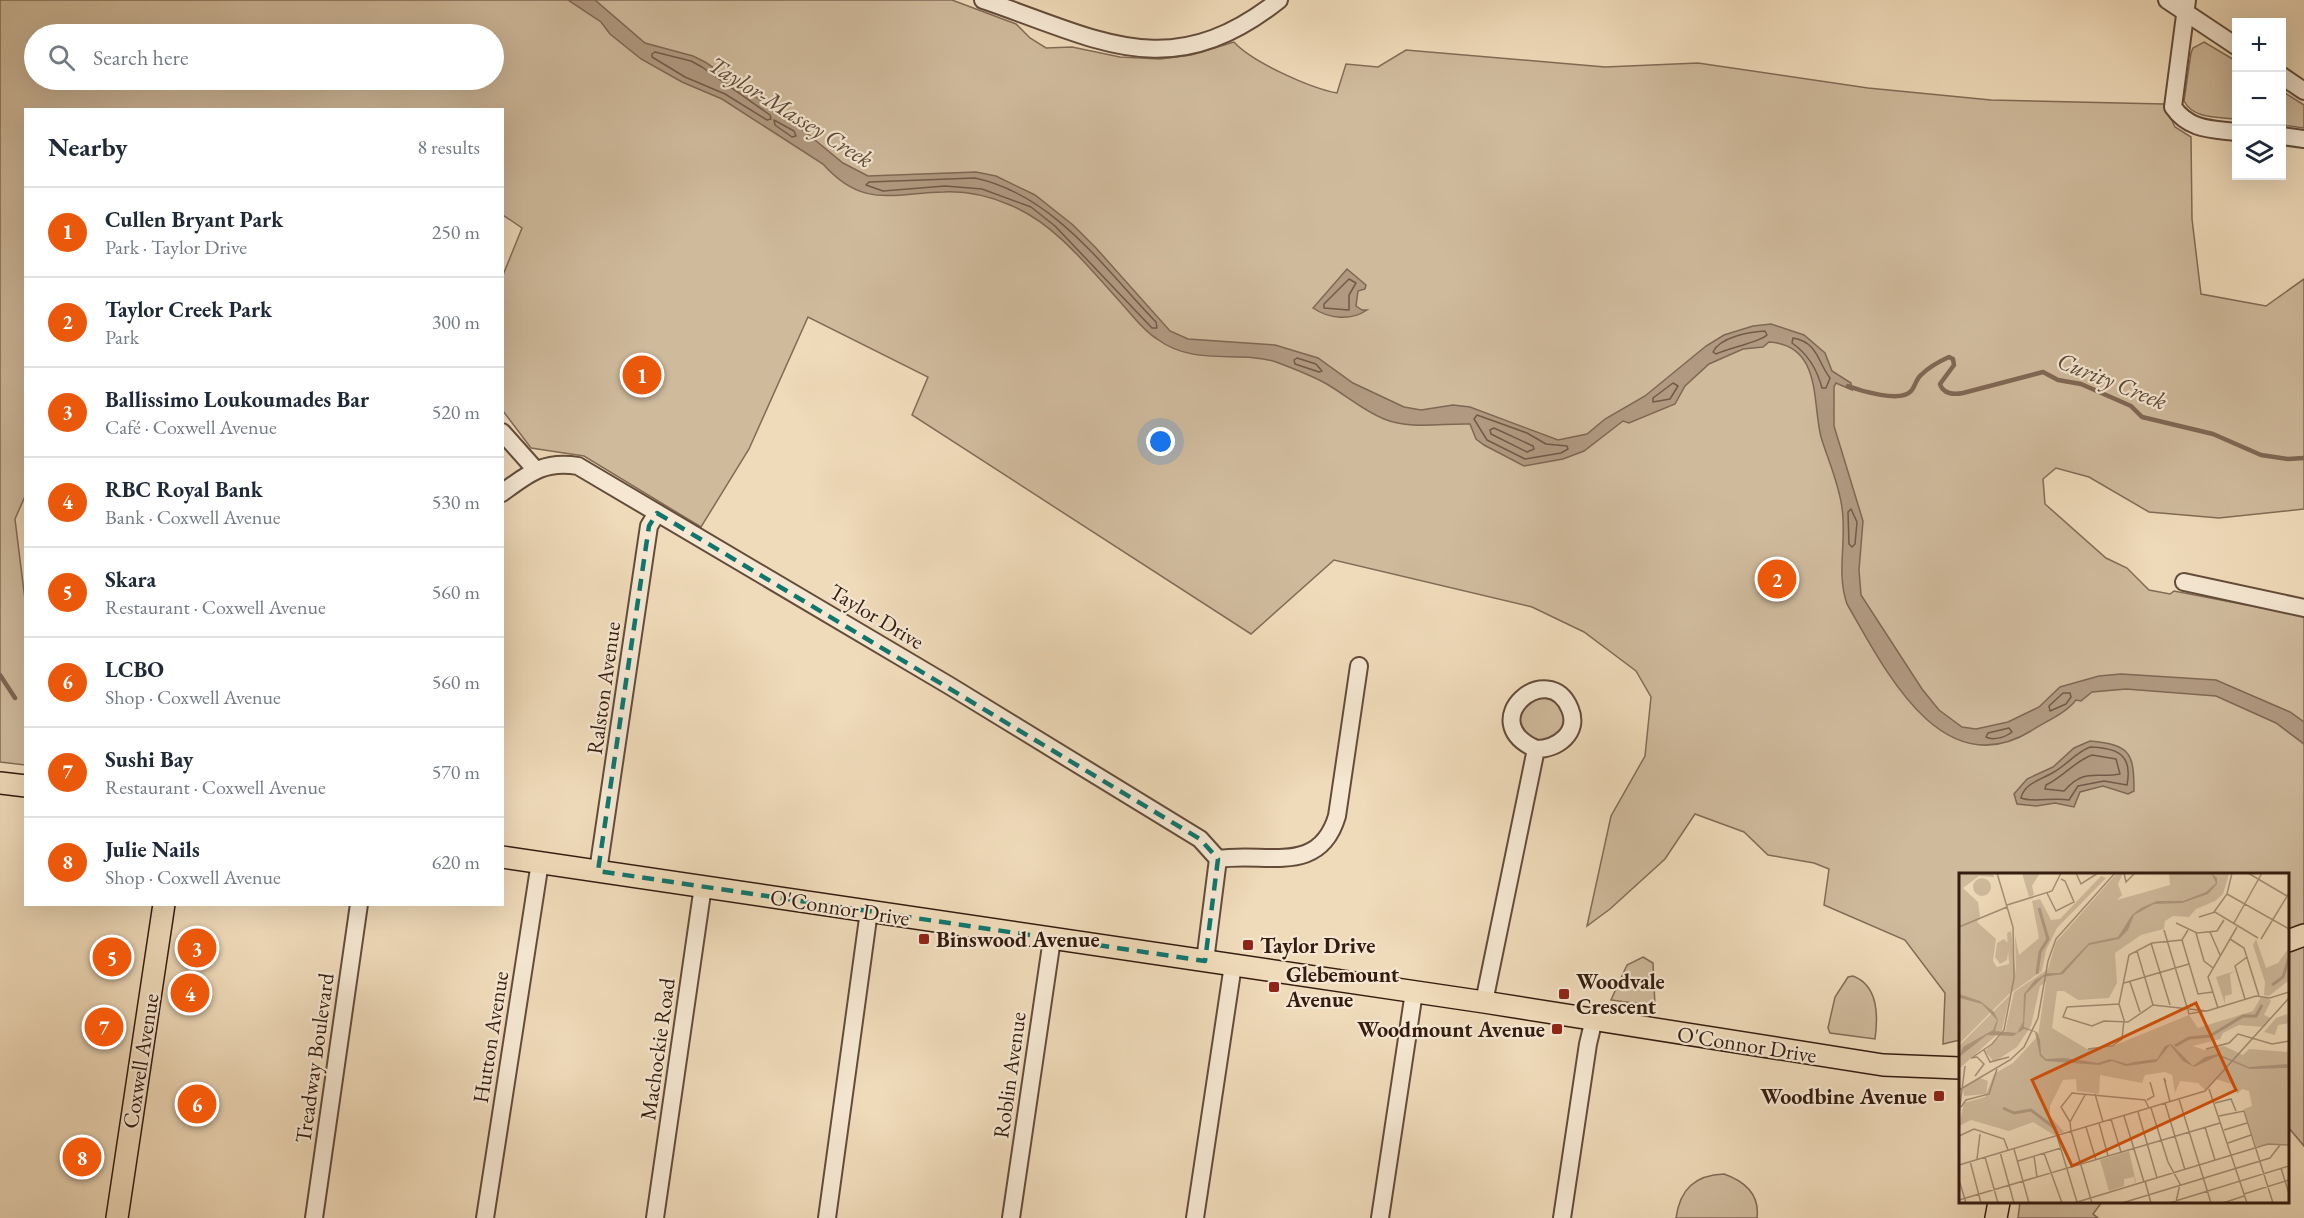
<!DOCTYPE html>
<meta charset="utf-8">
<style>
:root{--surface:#fff;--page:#f6f6f7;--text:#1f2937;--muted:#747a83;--line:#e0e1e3;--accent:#ea580c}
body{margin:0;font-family:"EB Garamond",serif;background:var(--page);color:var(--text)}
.controls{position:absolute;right:18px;top:18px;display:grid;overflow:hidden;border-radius:0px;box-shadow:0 6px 24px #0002}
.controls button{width:54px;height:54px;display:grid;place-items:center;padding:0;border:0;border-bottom:2px solid var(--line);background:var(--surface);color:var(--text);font:30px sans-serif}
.you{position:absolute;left:1161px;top:442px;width:21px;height:21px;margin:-15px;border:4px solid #fff;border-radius:50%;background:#1a73e8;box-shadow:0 0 0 9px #1a73e833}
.badge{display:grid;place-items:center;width:39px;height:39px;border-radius:50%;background:var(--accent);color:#fff;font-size:20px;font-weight:700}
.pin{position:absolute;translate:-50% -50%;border:3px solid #fff;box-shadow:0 2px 6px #0006}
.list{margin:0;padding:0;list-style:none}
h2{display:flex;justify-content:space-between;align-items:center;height:78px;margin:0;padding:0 24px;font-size:26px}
h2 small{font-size:20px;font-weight:400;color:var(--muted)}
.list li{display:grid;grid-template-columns:39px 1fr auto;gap:18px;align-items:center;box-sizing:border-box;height:90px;padding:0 24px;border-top:2px solid var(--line)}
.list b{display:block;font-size:22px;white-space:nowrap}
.list p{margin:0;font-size:20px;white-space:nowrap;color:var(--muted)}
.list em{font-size:20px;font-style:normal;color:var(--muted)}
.icon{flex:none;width:33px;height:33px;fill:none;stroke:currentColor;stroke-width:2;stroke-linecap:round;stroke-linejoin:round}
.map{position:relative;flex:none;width:2304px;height:1218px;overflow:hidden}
.search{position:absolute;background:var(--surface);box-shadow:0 6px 24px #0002;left:24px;top:24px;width:480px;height:66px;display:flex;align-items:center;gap:15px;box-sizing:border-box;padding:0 21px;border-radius:33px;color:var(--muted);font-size:22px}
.panel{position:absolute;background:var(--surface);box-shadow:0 6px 24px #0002;left:24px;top:108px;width:480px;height:798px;border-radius:0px}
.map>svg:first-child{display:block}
.green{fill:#cfba9c;stroke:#826b56;stroke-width:1.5;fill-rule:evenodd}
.water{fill:#b09980;stroke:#7f6753;stroke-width:1.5}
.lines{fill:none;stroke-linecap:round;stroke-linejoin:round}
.shore{stroke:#725a48;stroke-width:1.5}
.stream{stroke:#7f6753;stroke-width:4.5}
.minor-casing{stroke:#644c3a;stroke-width:20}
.major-casing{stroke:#351c10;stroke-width:24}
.minor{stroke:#f5e7d2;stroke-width:16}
.major{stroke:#efdab9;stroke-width:21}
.marked{fill:none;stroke:#0f766e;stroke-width:4.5;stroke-dasharray:12 8;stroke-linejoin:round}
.poi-dot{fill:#8f2418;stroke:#f5e7d2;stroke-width:2}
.labels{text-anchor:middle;stroke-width:4.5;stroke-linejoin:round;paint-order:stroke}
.street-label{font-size:22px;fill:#351c10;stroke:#f5e7d2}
.poi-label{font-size:22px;font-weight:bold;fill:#351c10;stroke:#f5e7d2;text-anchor:start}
.water-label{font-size:24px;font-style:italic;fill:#604837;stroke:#f5e7d2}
.inset-river{fill:none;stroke:#b09980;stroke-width:3}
.inset-road{fill:none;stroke:#a58e75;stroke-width:1.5}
.view{fill:#d6530c;fill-opacity:0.15;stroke:#d6530c;stroke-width:3}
.inset-edge{fill:none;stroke:#351c10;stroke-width:3}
</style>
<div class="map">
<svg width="2304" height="1218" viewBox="0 0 2304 1218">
<rect width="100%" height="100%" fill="#efdab9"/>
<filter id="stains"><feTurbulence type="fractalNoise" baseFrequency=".00333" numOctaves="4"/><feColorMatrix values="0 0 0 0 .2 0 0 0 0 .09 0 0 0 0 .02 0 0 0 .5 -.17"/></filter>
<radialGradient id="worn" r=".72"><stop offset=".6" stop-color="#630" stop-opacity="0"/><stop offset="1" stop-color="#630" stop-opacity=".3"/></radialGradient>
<!-- green -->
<g class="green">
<path d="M 0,0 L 952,0 L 1016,24 L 1030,38 L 1046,48 L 1072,47 L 1120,57 L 1160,59 L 1191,55 L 1234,42 C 1252,62 1310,88 1337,93 L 1346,64 L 1378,67 L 1406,50 L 1605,67 L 1698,63 L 1868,88 L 1991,100 L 2164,104 L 2175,127 L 2191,137 L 2192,219 L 2201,294 L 2266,306 L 2304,279 L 2304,509 L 2219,518 L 2149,512 L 2089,477 L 2056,468 L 2043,479 L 2045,504 L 2106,558 L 2127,568 L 2149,590 L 2170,594 L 2174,591 L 2304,616 L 2304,1146 L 2288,1127 L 2288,874 L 1960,874 L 1960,1040 L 1943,1044 L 1945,993 L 1905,940 L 1824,905 L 1829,869 L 1814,863 L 1768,855 L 1744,832 L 1695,814 L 1665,859 L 1610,909 L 1587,926 L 1611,816 L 1645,756 L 1651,697 L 1636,671 L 1584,632 L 1532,607 L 1334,560 L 1251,634 L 912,415 L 928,377 L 808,317 L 749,449 L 701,527 L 584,456 L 531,448 L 503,411 L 503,275 L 522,228 L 503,215 L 502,110 L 26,110 L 26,494 L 15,519 L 26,608 L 25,765 L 0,762 ZM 34,34 L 494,34 L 494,80 L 34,80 Z"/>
<path d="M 2204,42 L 2236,61 L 2236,119 C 2218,117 2193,119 2184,101 L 2191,53 L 2193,48 Z"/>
<polygon points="2282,91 2304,105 2304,128 2282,125"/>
<circle cx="1542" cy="720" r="22"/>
<polygon points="1643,957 1653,963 1655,1006 1611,1000 1627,965"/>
<path d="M 1853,976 C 1879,986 1878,1017 1875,1039 L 1830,1033 L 1828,1028 L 1835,997 L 1848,977 Z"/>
<path d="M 1724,1174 C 1744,1181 1760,1194 1757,1218 L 1676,1218 C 1680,1189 1695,1175 1724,1174 Z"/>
<polygon points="2020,1202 2102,1202 2093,1214 2098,1218 2018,1218"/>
</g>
<!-- water -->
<g class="water">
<path d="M 568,0 L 595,0 L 645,43 L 693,56 L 705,62 L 798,126 L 843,163 L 868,176 L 976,172 L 996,176 L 1035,195 L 1073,225 L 1096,248 L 1170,331 L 1188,339 L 1275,345 L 1318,358 L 1353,383 L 1404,407 L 1421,410 L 1453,405 L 1470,407 L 1558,440 L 1587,434 L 1605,419 L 1645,396 L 1706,346 L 1724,335 L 1753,326 L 1771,324 L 1804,335 L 1825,353 L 1832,371 L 1851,383 L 1852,390 L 1836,383 L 1834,387 L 1834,426 L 1863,521 L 1859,570 L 1861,595 L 1922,689 L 1939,710 L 1962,727 L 1976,729 L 2008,722 L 2039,707 L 2060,687 L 2099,676 L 2121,674 L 2216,680 L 2290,712 L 2304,722 L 2304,744 L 2276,723 L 2216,696 L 2126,689 L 2092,692 L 2081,701 L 2076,700 C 2065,714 2046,721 2031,731 C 1941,786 1884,668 1847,604 C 1836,572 1847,541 1842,508 C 1839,484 1828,460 1821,437 C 1812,402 1822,345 1769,342 L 1763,347 L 1743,349 L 1709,364 L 1685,386 L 1675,404 L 1629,423 L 1623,421 L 1584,451 L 1563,459 L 1524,466 L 1484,445 L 1476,439 L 1470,424 C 1442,423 1411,430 1384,419 C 1364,411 1348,397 1330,386 C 1314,376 1294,369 1276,362 C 1238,350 1195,367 1157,339 C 1143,330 1133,316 1122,304 C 1089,268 1056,224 1010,205 C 989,196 967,191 944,192 C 892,193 863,209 823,164 L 722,99 L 682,82 L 641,59 L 610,34 L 601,22 Z"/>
<path d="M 1347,269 L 1366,285 L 1365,289 L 1358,291 L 1356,306 L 1362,310 L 1367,310 C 1351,321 1329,319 1313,308 Z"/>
<path d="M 2090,741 C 2130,745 2134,752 2134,791 L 2128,794 L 2103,786 L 2080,792 L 2074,807 L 2055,803 L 2036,806 L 2017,804 L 2014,794 L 2027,779 L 2053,767 L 2074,748 Z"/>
</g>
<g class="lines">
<!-- shore -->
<g class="shore">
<polygon points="655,52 691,61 702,67 770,115 771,119 767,120 725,94 685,77 652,57 652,54"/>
<polygon points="774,120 794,131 796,136 792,137 775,125"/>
<path d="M 975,178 C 1054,195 1103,267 1156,322 L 1157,328 L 1152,328 L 1055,226 L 1031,207 L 982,189 L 945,186 L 883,191 L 866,185 L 869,182 Z"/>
<polygon points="1349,279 1356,283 1349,295 1349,310 1324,308 1324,304"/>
<path d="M 1765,331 L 1767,335 C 1760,342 1729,348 1716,354 L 1713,352 C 1720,337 1749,332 1765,331 Z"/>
<path d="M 1793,338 C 1818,342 1818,363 1830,378 L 1826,388 L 1822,388 C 1817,369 1808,354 1792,343 Z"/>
<polygon points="1297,358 1316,364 1322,371 1319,372 1295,364 1294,360"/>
<polygon points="1673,383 1678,386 1670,399 1653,402 1653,398"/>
<polygon points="1477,415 1527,433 1546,444 1567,446 1568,449 1561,453 1525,459 1487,440 1474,419"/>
<polygon points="1494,428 1533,446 1534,449 1527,452 1491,434 1490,430"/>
<polygon points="1851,509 1857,522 1855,544 1852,547 1849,544 1848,512"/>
<polygon points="2063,693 2070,693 2071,697 2066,704 2050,711 2049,706"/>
<path d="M 2009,728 L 2012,732 C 2006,737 1993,741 1986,737 L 1988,733 Z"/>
<path d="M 2090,747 C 2117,748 2133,754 2127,785 L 2104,781 L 2078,786 L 2069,800 C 2053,797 2033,803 2021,798 C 2024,783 2043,779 2054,772 C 2068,764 2075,753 2090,747 Z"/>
<path d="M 2092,755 L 2116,759 L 2120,774 C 2096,779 2085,767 2064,791 L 2045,789 L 2046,785 C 2063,777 2075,761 2092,755 Z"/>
</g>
<!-- stream -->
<g class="stream">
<path d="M 1848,386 C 1861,391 1901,403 1911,391 C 1915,387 1916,379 1921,375 C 1928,368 1940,361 1949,357 L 1953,359 L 1954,365 L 1940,384 C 1943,394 1954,395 1963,393 L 2043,372 L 2058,380 L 2081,384 L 2131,406 L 2142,417 L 2213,434 L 2261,455 L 2288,459 L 2304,458"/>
<polyline points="0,675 15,698"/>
</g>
<defs>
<g id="minor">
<path d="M 983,0 C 1099,39 1169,87 1279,0"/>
<polyline points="2167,0 2236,46"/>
<path d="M 2187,0 L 2173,107 C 2189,130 2211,129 2236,132"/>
<polyline points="2282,76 2304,91"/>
<polyline points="2282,136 2304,139"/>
<polyline points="502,432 535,469"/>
<path d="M 502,493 C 528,474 544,460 578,466 L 950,686 L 1200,839 L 1218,859 L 1205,961"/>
<polyline points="2184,582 2304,608"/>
<path d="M 1218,859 C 1265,851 1319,877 1337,816 L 1359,666"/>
<polyline points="598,871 649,526 657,513"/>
<path d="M 1484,1002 L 1536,749 C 1557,749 1580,733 1570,709 C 1549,657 1473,721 1536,749"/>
<polyline points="314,1218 359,904"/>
<polyline points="485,1218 540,862"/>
<polyline points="655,1218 703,886"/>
<polyline points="827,1218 869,911"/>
<polyline points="1011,1218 1052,939"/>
<polyline points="1195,1218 1233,965"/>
<polyline points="1380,1218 1414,992"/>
<polyline points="1562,1218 1588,1044 1594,1019"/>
</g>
<g id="major">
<polyline points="0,783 26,786"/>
<polyline points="502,857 1484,1002 1883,1065 1960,1068"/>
<polyline points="2288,941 2304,935"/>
<polyline points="117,1218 164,904"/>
<polyline points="1996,1218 1999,1202"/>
</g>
</defs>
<!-- minor casing -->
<use href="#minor" class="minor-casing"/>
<!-- major casing -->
<use href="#major" class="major-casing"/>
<!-- minor -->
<use href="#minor" class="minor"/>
<!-- major -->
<use href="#major" class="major"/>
</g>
<!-- marked area -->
<path class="marked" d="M 657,513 L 1200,839 L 1218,859 L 1205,961 L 598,871 L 649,526 Z"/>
<!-- markers -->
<g class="poi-dot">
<rect x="918" y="933" width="12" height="12" rx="3"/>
<rect x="1242" y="939" width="12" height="12" rx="3"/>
<rect x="1268" y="981" width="12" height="12" rx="3"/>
<rect x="1558" y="988" width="12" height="12" rx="3"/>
<rect x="1551" y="1023" width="12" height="12" rx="3"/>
<rect x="1933" y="1090" width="12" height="12" rx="3"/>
</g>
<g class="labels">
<!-- street labels -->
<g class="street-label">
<text transform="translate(877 616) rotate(31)" y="8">Taylor Drive</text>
<text transform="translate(603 688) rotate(-82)" y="8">Ralston Avenue</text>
<text transform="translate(840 907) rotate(9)" y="8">O'Connor Drive</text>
<text transform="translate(490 1037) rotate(-81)" y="8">Hutton Avenue</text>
<text transform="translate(1747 1044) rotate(9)" y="8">O'Connor Drive</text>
<text transform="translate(657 1049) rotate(-82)" y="8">Machockie Road</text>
<text transform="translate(314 1058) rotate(-82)" y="8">Treadway Boulevard</text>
<text transform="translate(140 1061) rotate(-81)" y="8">Coxwell Avenue</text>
<text transform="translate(1009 1075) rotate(-82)" y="8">Roblin Avenue</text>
</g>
<!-- poi labels -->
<g class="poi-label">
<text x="936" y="947">Binswood Avenue</text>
<text x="1260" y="953">Taylor Drive</text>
<text x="1286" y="982">Glebemount<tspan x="1286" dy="25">Avenue</tspan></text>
<text x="1576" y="989">Woodvale<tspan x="1576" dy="25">Crescent</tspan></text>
<text x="1545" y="1037" text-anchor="end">Woodmount Avenue</text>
<text x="1927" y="1104" text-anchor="end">Woodbine Avenue</text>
</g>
<!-- water labels -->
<g class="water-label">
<text transform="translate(791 112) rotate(32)" y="8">Taylor-Massey Creek</text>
<text transform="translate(2112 381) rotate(22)" y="8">Curity Creek</text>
</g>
</g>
<!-- overview -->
<g transform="translate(1959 873)">
<rect width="330" height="330" fill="#efdab9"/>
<path d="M 0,0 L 34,0 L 35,4 L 20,3 L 4,15 L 19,29 L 21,43 L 18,49 L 37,66 L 34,88 L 38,94 L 50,91 L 48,60 L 52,58 L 57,102 L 56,62 L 60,82 L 80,65 L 73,28 L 81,26 L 92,47 L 101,46 L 142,3 L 147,5 L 98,55 L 87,77 L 83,98 L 49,122 L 0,171 ZM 63,0 L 81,0 L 73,13 L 75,22 L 70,24 ZM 158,0 L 164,0 L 159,11 L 163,22 L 158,27 L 211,12 L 210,0 L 270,1 L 264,21 L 256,28 L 237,36 L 230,44 L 214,43 L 206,48 L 205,56 L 182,62 L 156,80 L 158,110 L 150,125 L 119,127 L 105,118 L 98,118 L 93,155 L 128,176 L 149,175 L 230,142 L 239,155 L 294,138 L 302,124 L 309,125 L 312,128 L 305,142 L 312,145 L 305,154 L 280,152 L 264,160 L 261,166 L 234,173 L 245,177 L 265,173 L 284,182 L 290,176 L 328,179 L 330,171 L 330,271 L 297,273 L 285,236 L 293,233 L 290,218 L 283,216 L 278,221 L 276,212 L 257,206 L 246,217 L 239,210 L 221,208 L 216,220 L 213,202 L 206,199 L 186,202 L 183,210 L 141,202 L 140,221 L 118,218 L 117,206 L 104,207 L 91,233 L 91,243 L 105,259 L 95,262 L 74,249 L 50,258 L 12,247 L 0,253 L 5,230 L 26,224 L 35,201 L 54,190 L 79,163 L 87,109 L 81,113 L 72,153 L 58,174 L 35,189 L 26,178 L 46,159 L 55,119 L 89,96 L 97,69 ZM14 14a9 9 0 1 1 18 0a9 9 0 1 1-18 0ZM 45,66 L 50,71 L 48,87 L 41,91 L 36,84 L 38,70 ZM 297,66 L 307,95 L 319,90 L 330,75 L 329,108 L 310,123 L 305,122 L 306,109 L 294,72 ZM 276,98 L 271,101 L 273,121 L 266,123 L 266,131 L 257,104 ZM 51,122 L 43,157 L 0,196 L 0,173 ZM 328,141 L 330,150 L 319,152 L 316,162 L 305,159 L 317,145 ZM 21,205 L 29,208 L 27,221 L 5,223 L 4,215 ZM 170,278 L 177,309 L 173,311 L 176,309 L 175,304 L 165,306 L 165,313 L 150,318 L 141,287 Z" fill="#cfba9c"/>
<path d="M 252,0 L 258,5 L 258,11 L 249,21 L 223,30 L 195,31 L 175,42 L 169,57 L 160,66 L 130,72 L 104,101 L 84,104 L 67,121 L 65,154 L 78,159 L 81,167 L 82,181 L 87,186 L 106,185 L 139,190 L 151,186 L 168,191 L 175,189 L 198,186 L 206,173 L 212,171 L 234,193 L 246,184 L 259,181 L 290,194 L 328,191 L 330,195 L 291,196 L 259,183 L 235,194 L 224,188 L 211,172 L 197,189 L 167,193 L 153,188 L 140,192 L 87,188 L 81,183 L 76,159 L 65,156 L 54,163 L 28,162 L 0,184 L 4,174 L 34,157 L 38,147 L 23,131 L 1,125 L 0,121 L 21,128 L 35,139 L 39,147 L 36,158 L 58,160 L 64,149 L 65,121 L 76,107 L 88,100 L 101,100 L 130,70 L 159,64 L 173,42 L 182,35 L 198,28 L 224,28 L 247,19 L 257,10 Z" fill="#b09980"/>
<path class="inset-river" d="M 78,101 L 81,79 L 89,66 L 80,35M 313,112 L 324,104 L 330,85M 216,173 L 230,165 L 251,163 L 284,143 L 297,143 L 303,132M 44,235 L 55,240 L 72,237 L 97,256"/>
<path class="inset-road" d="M 117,0 L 122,11 L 139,0M 165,0 L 167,9 L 176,0M 289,0 L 328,23M 88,20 L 97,38 L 115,29 L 106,8 L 102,6M 268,21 L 330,56M 48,32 L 93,18 L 102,0M 255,39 L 268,21 L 273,0M 240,44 L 256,39 L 299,65M 217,50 L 238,60 L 258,58 L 265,47M 275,50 L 303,0M 0,54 L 48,34M 205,57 L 230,141 L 245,138M 251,59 L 261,82M 237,60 L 245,88 L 254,95M 271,66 L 285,75 L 300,123M 302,66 L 330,20M 223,67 L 239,121 L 254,119M 192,70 L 211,132M 178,78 L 194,132M 171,109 L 181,139M 165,110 L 230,91M 286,126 L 276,93 L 288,84M 160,131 L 108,134 L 104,144 L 133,153 L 145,148 L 169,149 L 194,132 L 248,138 L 297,123 L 311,125 L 330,119M 160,131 L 170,82 L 193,70 L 223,67 L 229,57M 259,135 L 249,104 L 278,54M 129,176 L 153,173 L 163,166 L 165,147 L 160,131M 247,176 L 270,170 L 279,161 L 313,171 L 330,168M 25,177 L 31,189 L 50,184M 14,184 L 33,171 L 45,157 L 55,105 L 54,54 L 38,0M 12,185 L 18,184 L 25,191 L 16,203M 207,209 L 205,205 L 211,229M 250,216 L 288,330M 0,217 L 51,187 L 65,174 L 79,145 L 89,88 L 97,66 L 156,0M 136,221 L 144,249M 220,226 L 252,330M 188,227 L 195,223 L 191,209M 206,230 L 226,297M 256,230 L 272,226 L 277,238M 2,234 L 7,227 L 30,221 L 38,196M 192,235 L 209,289 L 221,311 L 217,329M 179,239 L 198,305M 0,240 L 6,193M 165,243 L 185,309M 260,243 L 285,238 L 314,330M 152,246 L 162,279M 111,249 L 102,234 L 113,220 L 186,227 L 190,235M 140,250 L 149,283M 127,254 L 137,287M 246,254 L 256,287M 265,257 L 288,250M 112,258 L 111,249 L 126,222M 112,258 L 133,330M 0,263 L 15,256 L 45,266 L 49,277M 98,263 L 118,329M 269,270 L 292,262M 55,276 L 70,330M 41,279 L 55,330M 85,280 L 103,330M 75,283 L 78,304M 26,284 L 39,330M 18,286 L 21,261M 11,288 L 22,330M 59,288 L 102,275M 0,292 L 246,218 L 330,125M 322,295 L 330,321M 0,307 L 7,330M 186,308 L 192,330M 285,321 L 330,307M 0,327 L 261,250M 115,330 L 309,271 L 330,272M 163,330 L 311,285 L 321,272M 210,330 L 330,293M 264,330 L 285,323"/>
<path class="view" d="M 237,130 L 277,217 L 113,293 L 73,207 Z"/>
<rect width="330" height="330" class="inset-edge"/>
</g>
<rect width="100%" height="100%" filter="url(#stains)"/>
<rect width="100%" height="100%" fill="url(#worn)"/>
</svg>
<div class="controls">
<button>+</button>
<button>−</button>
<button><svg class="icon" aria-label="layers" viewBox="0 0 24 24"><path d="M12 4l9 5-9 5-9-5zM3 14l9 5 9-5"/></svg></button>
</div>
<div class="you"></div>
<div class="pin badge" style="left:642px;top:375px">1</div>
<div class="pin badge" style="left:1777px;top:579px">2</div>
<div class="pin badge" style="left:197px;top:948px">3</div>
<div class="pin badge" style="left:190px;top:993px">4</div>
<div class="pin badge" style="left:112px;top:957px">5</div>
<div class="pin badge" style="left:197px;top:1104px">6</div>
<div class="pin badge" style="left:104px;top:1027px">7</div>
<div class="pin badge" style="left:82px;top:1157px">8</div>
<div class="search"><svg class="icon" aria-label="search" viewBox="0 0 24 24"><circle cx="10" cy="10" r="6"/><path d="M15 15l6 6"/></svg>Search here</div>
<section class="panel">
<h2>Nearby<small>8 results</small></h2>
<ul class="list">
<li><span class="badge">1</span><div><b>Cullen Bryant Park</b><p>Park · Taylor Drive</p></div><em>250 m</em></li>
<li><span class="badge">2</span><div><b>Taylor Creek Park</b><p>Park</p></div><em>300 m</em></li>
<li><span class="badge">3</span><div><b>Ballissimo Loukoumades Bar</b><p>Café · Coxwell Avenue</p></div><em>520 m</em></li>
<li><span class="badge">4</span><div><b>RBC Royal Bank</b><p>Bank · Coxwell Avenue</p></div><em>530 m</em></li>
<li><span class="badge">5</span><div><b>Skara</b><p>Restaurant · Coxwell Avenue</p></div><em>560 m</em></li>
<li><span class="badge">6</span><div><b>LCBO</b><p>Shop · Coxwell Avenue</p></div><em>560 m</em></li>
<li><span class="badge">7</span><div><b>Sushi Bay</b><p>Restaurant · Coxwell Avenue</p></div><em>570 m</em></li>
<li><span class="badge">8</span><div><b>Julie Nails</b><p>Shop · Coxwell Avenue</p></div><em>620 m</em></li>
</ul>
</section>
</div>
